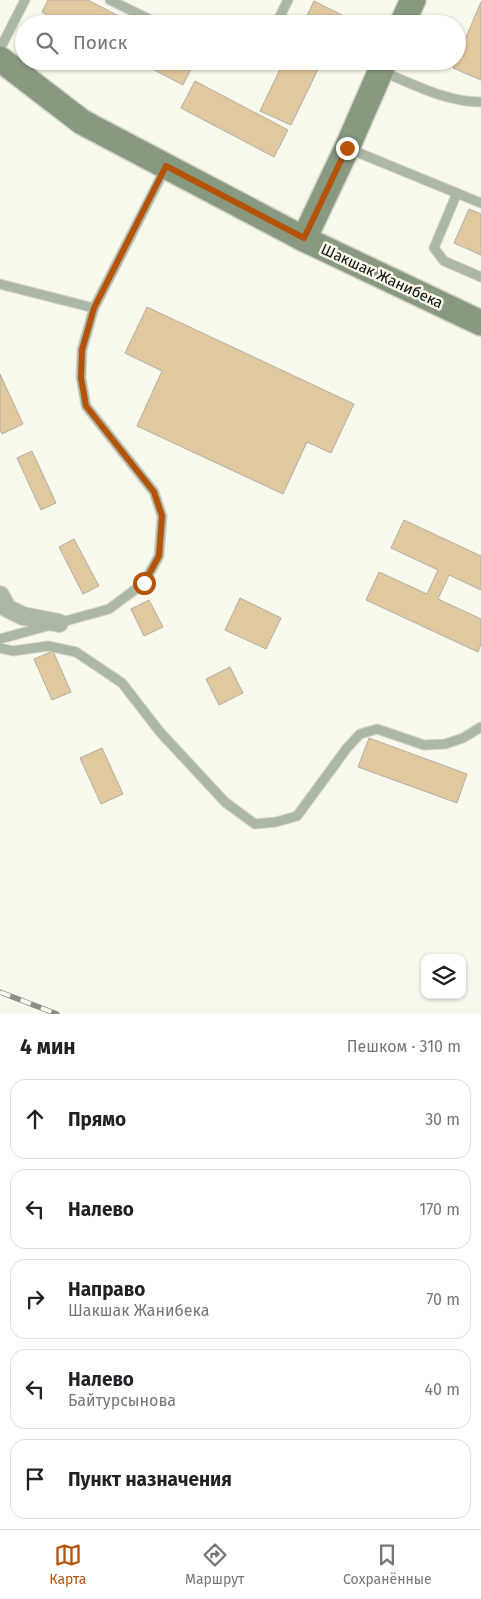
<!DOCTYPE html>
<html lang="ru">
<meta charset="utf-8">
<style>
:root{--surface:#fff;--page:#f2f2f2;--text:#202124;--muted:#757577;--line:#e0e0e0;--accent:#b45309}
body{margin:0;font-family:"Fira Sans",sans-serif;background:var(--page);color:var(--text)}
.controls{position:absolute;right:15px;bottom:15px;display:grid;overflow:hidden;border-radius:10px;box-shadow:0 1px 4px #0004}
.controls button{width:45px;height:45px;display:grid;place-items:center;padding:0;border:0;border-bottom:1px solid var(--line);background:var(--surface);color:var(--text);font:25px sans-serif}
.stop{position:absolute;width:15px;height:15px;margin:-11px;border:4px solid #b45309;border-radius:50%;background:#fff}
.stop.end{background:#b45309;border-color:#fff;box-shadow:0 1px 5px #0008}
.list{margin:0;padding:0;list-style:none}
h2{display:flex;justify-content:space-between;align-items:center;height:65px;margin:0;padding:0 20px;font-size:21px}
h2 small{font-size:16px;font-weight:400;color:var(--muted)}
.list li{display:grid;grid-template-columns:32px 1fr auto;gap:15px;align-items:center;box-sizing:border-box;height:80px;margin:0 10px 10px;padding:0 10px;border:1px solid var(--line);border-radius:15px}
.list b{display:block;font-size:19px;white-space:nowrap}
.list p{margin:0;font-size:16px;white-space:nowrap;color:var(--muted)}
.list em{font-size:16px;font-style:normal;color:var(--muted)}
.icon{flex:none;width:28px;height:28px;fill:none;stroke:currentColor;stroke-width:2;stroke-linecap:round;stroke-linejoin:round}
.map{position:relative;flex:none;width:481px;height:1014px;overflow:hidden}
.search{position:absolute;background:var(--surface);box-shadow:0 1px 4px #0004;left:15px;right:15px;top:15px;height:55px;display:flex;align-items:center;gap:12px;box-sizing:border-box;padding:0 18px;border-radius:28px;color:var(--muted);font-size:19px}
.sheet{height:515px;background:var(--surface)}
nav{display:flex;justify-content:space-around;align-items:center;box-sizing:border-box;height:70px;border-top:1px solid var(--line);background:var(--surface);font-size:14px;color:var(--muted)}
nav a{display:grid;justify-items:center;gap:2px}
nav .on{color:var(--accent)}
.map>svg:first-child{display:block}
.building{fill:#e1c99f;stroke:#b3aea4}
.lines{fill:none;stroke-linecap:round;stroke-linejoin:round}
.lane-casing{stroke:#d3d3c9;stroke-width:11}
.street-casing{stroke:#d3d3c9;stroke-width:20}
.secondary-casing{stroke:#d3d3c9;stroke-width:28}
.lane{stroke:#acb8a6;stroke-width:9}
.street{stroke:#acb8a6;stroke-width:18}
.secondary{stroke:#87997f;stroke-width:25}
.rail-casing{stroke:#8e8e87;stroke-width:5.5}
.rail{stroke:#f8f8ed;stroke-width:4;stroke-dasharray:11;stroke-linecap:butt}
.route{stroke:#b45309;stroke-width:6}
.labels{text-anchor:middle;stroke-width:5;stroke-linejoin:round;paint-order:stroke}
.street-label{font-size:15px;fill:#10100d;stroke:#f8f8ed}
</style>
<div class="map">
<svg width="481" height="1014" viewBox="0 0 481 1014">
<rect width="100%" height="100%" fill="#f8f8ed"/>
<!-- building -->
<g class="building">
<polygon points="48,0 88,0 134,24 65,24 42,12"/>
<polygon points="314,1 344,16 341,24 303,24"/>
<polygon points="481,2 481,80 453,68"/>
<polygon points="137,61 195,61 183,85"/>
<polygon points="284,61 322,61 291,125 260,111"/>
<polygon points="195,81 288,130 274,157 181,108"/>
<polygon points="469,209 481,214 481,255 454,243"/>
<polygon points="147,307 354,404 331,453 307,442 283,494 137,426 162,371 125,353"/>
<polygon points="0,374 23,424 2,434 0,430"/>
<polygon points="32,451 56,503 41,510 17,458"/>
<polygon points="404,520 481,556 481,590 449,575 438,599 481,619 481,644 478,652 366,600 379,572 427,594 438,570 391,548"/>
<polygon points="74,539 99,586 83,594 59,547"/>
<polygon points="240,598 281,618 266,649 225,630"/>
<polygon points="149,600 163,627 144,636 131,609"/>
<polygon points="53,651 71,692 52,700 34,659"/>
<polygon points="230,667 243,693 219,705 206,679"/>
<polygon points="369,738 467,774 457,803 358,767"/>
<polygon points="102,748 123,794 101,804 80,758"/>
</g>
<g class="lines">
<defs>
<g id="lane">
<polyline points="110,0 159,24"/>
<polyline points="276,24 288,0"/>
<polyline points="0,49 25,0"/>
<path d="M 381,71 C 413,84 446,102 481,102"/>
<polyline points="347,148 481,203"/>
<polyline points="457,193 434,248 444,261 481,277"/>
<polyline points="0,284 94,308"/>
<polyline points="0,639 109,609 144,583 159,556 162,516 154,492 86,406 81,378 82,350 94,308 165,169"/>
<polyline points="0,648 13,651 48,646 76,652 122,683 160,732 225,802 255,824 276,822 297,816 347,748 360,734 377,729 424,745 445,744 463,738 481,727"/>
</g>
<polyline id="street" points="0,595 7,608 23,616 59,623"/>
<g id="secondary">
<polyline points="402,24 413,0"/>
<polyline points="0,59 82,122 304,239 481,323"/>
<polyline points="304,239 347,148 385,61"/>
</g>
</defs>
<!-- lane casing -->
<use href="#lane" class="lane-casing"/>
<!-- street casing -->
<use href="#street" class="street-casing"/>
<!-- secondary casing -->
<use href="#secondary" class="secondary-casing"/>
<!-- lane -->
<use href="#lane" class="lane"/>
<!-- street -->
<use href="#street" class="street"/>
<!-- secondary -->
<use href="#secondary" class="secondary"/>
<defs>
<polyline id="rail" points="0,992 57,1014"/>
</defs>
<!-- rail casing -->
<use href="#rail" class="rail-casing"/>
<!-- rail -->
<use href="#rail" class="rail"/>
</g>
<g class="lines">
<!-- route -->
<polyline class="route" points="144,583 159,556 162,516 154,492 86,406 81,378 82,350 94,308 166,166 304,238 347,148"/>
</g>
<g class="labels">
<!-- street labels -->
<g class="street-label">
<text transform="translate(382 276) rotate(25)" y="5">Шакшак Жанибека</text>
</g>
</g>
</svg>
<div class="controls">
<button><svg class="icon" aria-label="layers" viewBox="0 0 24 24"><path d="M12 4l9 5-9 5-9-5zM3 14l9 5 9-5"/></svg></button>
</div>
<div class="stop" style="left:144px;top:583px"></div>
<div class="stop end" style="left:347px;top:148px"></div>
<div class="search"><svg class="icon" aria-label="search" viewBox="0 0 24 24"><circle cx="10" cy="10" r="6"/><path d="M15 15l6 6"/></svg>Поиск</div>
</div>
<section class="sheet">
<h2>4 мин<small>Пешком · 310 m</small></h2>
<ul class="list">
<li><svg class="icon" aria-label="ahead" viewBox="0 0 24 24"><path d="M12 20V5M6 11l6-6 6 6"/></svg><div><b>Прямо</b></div><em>30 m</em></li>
<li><svg class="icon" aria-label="left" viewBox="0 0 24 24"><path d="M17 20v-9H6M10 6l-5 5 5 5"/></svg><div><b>Налево</b></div><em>170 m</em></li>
<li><svg class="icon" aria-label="right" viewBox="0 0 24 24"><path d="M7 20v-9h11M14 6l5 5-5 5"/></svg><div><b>Направо</b><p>Шакшак Жанибека</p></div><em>70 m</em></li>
<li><svg class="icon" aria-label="left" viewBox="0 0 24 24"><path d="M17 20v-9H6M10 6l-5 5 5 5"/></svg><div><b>Налево</b><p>Байтурсынова</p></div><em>40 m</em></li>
<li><svg class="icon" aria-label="arrive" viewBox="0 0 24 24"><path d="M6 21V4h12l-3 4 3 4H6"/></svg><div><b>Пункт назначения</b></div></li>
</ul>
</section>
<nav>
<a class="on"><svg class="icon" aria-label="map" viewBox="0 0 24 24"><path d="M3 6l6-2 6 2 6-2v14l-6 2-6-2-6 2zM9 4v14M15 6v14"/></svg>Карта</a>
<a><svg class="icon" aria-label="directions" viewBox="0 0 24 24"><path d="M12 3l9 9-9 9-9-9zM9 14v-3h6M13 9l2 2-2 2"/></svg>Маршрут</a>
<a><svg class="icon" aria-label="saved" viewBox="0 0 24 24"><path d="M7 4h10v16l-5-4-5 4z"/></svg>Сохранённые</a>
</nav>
